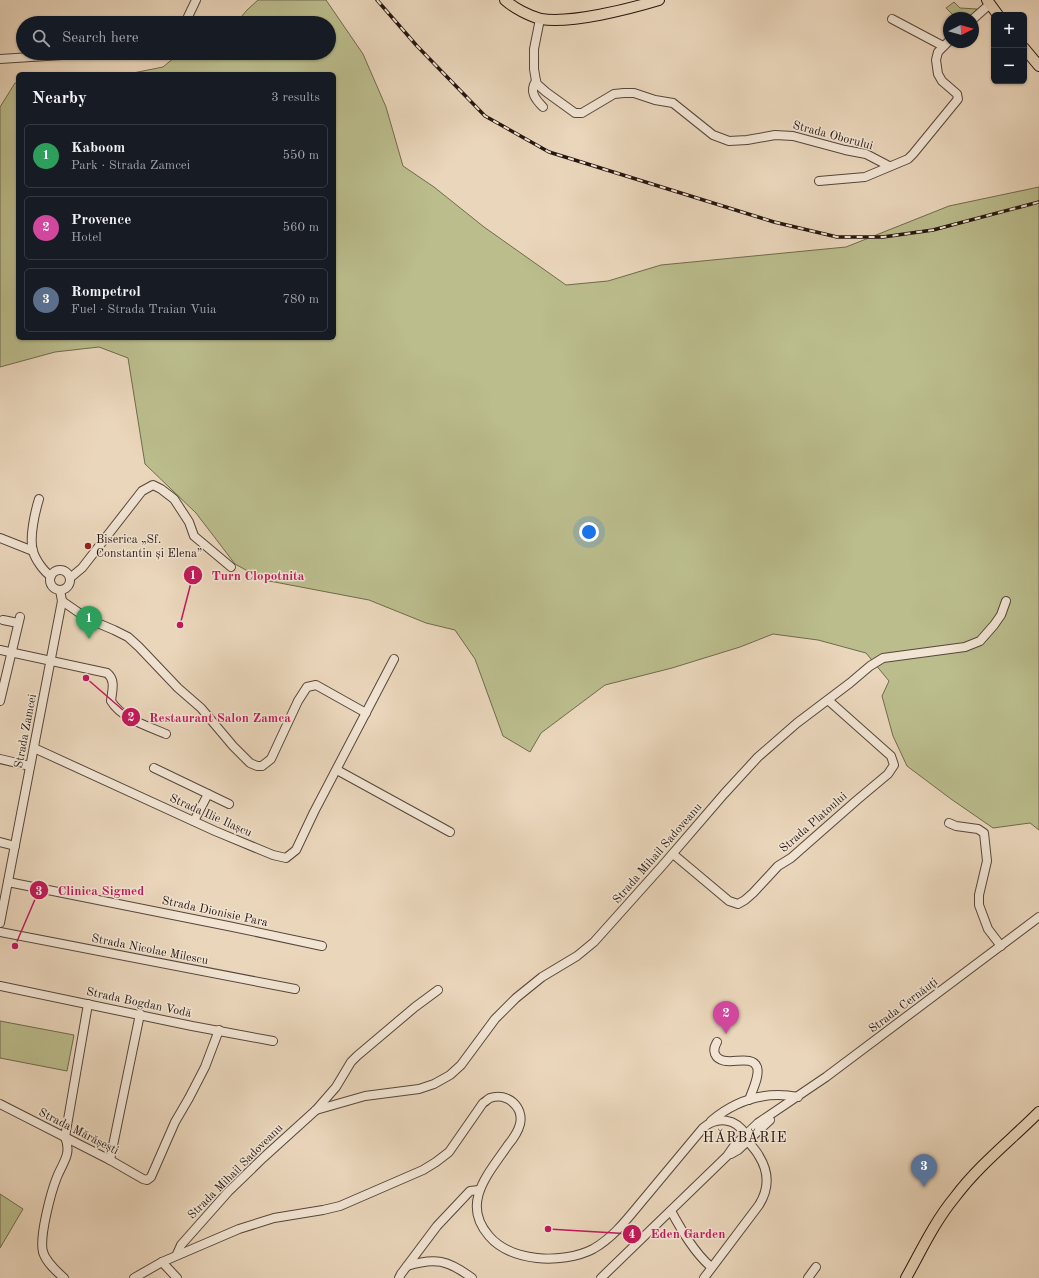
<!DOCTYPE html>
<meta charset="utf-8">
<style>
:root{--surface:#171b24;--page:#242831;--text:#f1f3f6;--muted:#9ea1a6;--line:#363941;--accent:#d93025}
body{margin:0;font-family:"Old Standard TT",serif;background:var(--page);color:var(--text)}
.controls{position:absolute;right:12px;top:12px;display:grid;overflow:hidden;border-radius:6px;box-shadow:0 1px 3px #0004}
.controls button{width:36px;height:36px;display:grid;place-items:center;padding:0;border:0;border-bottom:1px solid var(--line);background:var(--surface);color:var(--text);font:20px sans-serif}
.compass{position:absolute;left:943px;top:12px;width:36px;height:36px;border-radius:50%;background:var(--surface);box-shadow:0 1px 3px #0004;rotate:85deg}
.you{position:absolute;left:589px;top:532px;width:14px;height:14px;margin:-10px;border:3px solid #fff;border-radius:50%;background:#1a73e8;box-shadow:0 0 0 6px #1a73e833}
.badge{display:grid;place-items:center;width:26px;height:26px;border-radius:50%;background:var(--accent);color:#fff;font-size:13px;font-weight:700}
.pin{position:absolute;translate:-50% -33px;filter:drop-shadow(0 1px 2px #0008)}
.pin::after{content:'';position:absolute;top:21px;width:14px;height:12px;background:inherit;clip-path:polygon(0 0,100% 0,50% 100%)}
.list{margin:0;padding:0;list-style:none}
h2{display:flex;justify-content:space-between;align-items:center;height:52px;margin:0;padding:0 16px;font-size:17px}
h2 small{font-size:13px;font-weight:400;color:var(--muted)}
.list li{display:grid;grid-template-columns:26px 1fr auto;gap:12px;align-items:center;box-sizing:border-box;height:64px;margin:0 8px 8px;padding:0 8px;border:1px solid var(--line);border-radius:6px}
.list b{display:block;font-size:15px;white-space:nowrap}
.list p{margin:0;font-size:13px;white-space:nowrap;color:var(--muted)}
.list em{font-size:13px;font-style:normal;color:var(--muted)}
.icon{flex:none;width:22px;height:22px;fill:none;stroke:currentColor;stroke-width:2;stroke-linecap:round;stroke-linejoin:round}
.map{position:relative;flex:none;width:1039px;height:1278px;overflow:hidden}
.search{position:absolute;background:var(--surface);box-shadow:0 1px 3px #0004;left:16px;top:16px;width:320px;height:44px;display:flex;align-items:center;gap:10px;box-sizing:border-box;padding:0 14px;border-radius:22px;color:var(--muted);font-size:15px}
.panel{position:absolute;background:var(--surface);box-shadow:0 1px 3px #0004;left:16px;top:72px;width:320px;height:268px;border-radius:6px}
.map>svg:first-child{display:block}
.green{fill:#bbbd8d;stroke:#706a4e}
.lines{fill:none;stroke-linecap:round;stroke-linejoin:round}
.minor-casing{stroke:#56463b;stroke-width:10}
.major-casing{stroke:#251610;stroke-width:12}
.minor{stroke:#f1e4d3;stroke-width:8}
.major{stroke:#ead6bb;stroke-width:10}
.rail-casing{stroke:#251610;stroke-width:3.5}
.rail{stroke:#f1e4d3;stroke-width:2;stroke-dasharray:6;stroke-linecap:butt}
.poi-dot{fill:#8f2418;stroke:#f1e4d3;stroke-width:1.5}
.labels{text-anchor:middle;stroke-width:3;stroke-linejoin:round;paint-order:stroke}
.street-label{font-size:12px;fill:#251610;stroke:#f1e4d3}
.poi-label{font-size:12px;fill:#251610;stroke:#f1e4d3;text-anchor:start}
.quarter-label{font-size:14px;letter-spacing:1px;fill:#251610;stroke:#f1e4d3}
.leader{fill:none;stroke:#c2185b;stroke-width:1.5}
.callout-dot{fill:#c2185b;stroke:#f1e4d3;stroke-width:1.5}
.mark-label{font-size:12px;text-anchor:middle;font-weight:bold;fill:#fff}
.callout-label{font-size:13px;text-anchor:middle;font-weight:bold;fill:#c2185b;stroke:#f1e4d3;stroke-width:3;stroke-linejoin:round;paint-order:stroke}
</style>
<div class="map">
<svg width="1039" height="1278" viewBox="0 0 1039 1278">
<rect width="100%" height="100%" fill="#ead6bb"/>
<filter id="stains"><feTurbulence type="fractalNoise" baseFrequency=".005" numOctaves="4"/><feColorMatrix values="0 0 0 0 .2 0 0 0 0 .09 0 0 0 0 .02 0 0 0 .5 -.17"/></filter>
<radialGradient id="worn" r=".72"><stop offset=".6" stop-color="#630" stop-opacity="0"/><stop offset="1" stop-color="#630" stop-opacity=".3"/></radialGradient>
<!-- green -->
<g class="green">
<polygon points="258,0 326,0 363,54 386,107 403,166 434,187 484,227 566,285 608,281 661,265 846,247 949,206 1039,187 1039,830 1030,823 993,828 951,799 907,766 893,736 882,696 889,681 866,653 818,640 773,634 740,647 672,668 605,685 541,733 530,752 503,736 475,659 455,630 426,623 369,600 264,580 235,564 196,513 145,464 128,358 99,347 55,352 0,367 0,107 15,83 18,83 18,338 334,338 334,74 128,74 163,67 180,53 329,53 329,23 236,23 247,10"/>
<polygon points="954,2 960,8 977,9 968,18 956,18 946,8"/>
<polygon points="0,1021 74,1035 67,1071 0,1058"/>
<polygon points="0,1194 23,1209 0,1248"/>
</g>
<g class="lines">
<defs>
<g id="minor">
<polyline points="540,19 534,49 534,69 536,81 537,84 546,92 575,113 582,113 614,94 624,93 634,93 655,100 673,103 713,135 729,141 747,140 775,135 793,136 845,150 866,154 889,166"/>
<polyline points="892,19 943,46"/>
<polyline points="973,19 990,4"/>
<polyline points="185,23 196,0"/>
<polyline points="0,59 93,53"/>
<path d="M 536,81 C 529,91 535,99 543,107"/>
<polyline points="819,181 865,177 908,159 913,154 958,99 957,94 942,81 938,74 936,60 938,52 949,41"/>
<path d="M 39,499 C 35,512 29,538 33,551 C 35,559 44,572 51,576"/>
<polyline points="0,538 33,551"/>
<circle cx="60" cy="580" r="10"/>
<polyline points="70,578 82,568 142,491 153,485 161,489 174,499 189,522 194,536 231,567"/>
<polyline points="62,601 88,619 114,630 128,637 139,647 178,688 201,708 233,746 250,763 257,766 262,766 271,759 298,701 307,687 316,685 366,713"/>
<polyline points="3,620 18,623"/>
<path d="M 0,650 L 107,673 C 116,680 112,691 111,701 C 122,719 148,726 166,734"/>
<polyline points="0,701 20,617"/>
<polyline points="34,748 215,831 273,855 286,858 296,850 314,812 394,659"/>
<polyline points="0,759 30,766"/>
<polyline points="154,768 229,804"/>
<polyline points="337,770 450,832"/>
<polyline points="194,821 208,794"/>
<polyline points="949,823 956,826 978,829 984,833 987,861 979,895 979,905 988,929 1001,946"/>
<polyline points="0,842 15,846"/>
<polyline points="673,854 729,901 738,904 745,900 753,893 778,866 791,858 857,800 888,774 894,765 891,756 828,700"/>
<polyline points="8,882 228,926 322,946"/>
<polyline points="0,923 62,601 60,590"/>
<polyline points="0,932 295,989"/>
<polyline points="0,986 192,1026 273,1041"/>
<path d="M 717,1042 C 715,1046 713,1049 715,1054 C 722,1070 751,1052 757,1067 C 760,1076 752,1091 749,1100"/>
<polyline points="0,1104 110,1160 143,1179 147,1180 151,1177 175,1122 189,1098 205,1067 219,1030"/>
<polyline points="316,1110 365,1096 419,1089 434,1084 450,1075 461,1065 495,1019 516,998 542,977 577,956 594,942 662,866 724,794 758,757 797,723 850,683 870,666 883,658 965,647 980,641 994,625 1001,615 1006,601"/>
<path d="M 711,1121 C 736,1100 766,1091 798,1097"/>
<polyline points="65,1137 88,1004"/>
<polyline points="731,1154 738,1150 770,1120"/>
<polyline points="110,1160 140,1014"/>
<path d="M 671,1211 C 682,1231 694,1252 711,1267"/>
<polyline points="177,1254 181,1245 228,1192 263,1158 316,1110 336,1087 351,1062 357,1056 415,1007 438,990"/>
<polyline points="162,1262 177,1278"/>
<path d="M 407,1266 C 435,1257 448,1260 472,1278"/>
<path d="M 64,1278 C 56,1271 46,1262 43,1252 C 39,1237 51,1192 57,1177 C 63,1162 72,1154 65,1137"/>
<path d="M 134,1278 L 162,1262 L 239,1229 L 274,1218 L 323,1210 L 340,1206 L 423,1170 L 436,1162 L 449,1152 L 483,1103 C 485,1102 488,1099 490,1098 C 507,1092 524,1107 520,1124 C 518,1132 513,1139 508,1145 C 489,1173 460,1203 489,1236 C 501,1250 519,1256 537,1258 C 555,1260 578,1257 593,1249 C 614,1237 628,1218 643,1200 C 663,1176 683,1152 703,1128 C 717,1116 736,1118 746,1135 C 747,1137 747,1139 748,1141 C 751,1146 756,1150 759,1156 C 769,1172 769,1189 759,1205 L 704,1278"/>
<polyline points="399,1278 401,1274 437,1226 470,1191 479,1190"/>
<polyline points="601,1278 727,1156 734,1146 758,1123 826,1077 1039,917"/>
<polyline points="808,1278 816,1267"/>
</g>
<g id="major">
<path d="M 505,0 C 514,8 529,16 541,19 C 571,24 629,9 659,0"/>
<polyline points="987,0 998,15"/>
<polyline points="1024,48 1039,66"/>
<path d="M 906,1278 C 921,1251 935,1221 955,1197 C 979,1165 1011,1140 1039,1112"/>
</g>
</defs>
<!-- minor casing -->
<use href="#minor" class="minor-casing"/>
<!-- major casing -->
<use href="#major" class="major-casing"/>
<!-- minor -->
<use href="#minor" class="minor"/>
<!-- major -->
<use href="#major" class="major"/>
<defs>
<polyline id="rail" points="377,0 417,46 485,116 549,152 774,222 837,237 883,237 933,230 1039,202"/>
</defs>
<!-- rail casing -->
<use href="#rail" class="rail-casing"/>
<!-- rail -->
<use href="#rail" class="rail"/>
</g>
<!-- markers -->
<circle class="poi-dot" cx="88" cy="546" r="4"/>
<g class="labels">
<!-- street labels -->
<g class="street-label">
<text transform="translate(833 135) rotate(15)" y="4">Strada Oborului</text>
<text transform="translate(25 731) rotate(-79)" y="4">Strada Zamcei</text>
<text transform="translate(211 815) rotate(24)" y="4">Strada Ilie Ilașcu</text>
<text transform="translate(813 822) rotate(-41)" y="4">Strada Platoului</text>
<text transform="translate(657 853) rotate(-49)" y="4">Strada Mihail Sadoveanu</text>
<text transform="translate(215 911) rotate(12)" y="4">Strada Dionisie Para</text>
<text transform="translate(150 949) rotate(11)" y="4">Strada Nicolae Milescu</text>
<text transform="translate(139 1002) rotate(12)" y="4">Strada Bogdan Vodă</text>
<text transform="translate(903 1005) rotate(-37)" y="4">Strada Cernăuți</text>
<text transform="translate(79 1131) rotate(27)" y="4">Strada Mărășești</text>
<text transform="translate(235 1171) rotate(-45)" y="4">Strada Mihail Sadoveanu</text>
</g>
<!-- poi labels -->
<g class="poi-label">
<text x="96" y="543">Biserica „Sf.<tspan x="96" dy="14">Constantin și Elena”</tspan></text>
</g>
<!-- quarter labels -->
<g class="quarter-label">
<text x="745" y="1142">HĂRBĂRIE</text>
</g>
</g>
<!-- callouts -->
<path class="leader" d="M180 625L193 575M86 678L131 717M15 946L39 890M548 1229L632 1234"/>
<g class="callout-dot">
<circle cx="180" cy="625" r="4"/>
<circle cx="86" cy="678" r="4"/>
<circle cx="15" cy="946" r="4"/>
<circle cx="548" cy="1229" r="4"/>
<circle cx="193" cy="575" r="10"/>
<circle cx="131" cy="717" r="10"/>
<circle cx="39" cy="890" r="10"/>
<circle cx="632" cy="1234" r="10"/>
</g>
<g class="mark-label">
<text x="193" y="579">1</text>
<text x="131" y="721">2</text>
<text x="39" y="895">3</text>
<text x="632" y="1238">4</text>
</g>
<g class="callout-label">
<text x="258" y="580">Turn Clopotnita</text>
<text x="220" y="722">Restaurant Salon Zamca</text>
<text x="101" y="895">Clinica Sigmed</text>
<text x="688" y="1238">Eden Garden</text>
</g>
<rect width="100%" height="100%" filter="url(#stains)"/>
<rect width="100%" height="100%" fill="url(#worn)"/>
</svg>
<div class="controls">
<button>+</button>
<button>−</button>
</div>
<svg class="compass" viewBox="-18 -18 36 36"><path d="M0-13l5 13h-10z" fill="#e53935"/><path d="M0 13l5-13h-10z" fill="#9ea1a6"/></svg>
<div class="you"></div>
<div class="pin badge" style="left:89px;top:639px;background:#2e9e5b">1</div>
<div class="pin badge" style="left:726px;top:1034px;background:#d1479c">2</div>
<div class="pin badge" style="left:924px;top:1187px;background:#5c6f8a">3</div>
<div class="search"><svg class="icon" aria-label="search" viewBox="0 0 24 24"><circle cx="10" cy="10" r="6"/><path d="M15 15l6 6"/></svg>Search here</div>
<section class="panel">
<h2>Nearby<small>3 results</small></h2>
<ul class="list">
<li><span class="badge" style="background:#2e9e5b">1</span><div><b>Kaboom</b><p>Park · Strada Zamcei</p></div><em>550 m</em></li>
<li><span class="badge" style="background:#d1479c">2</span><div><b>Provence</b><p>Hotel</p></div><em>560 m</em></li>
<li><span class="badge" style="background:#5c6f8a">3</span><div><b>Rompetrol</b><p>Fuel · Strada Traian Vuia</p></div><em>780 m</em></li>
</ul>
</section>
</div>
